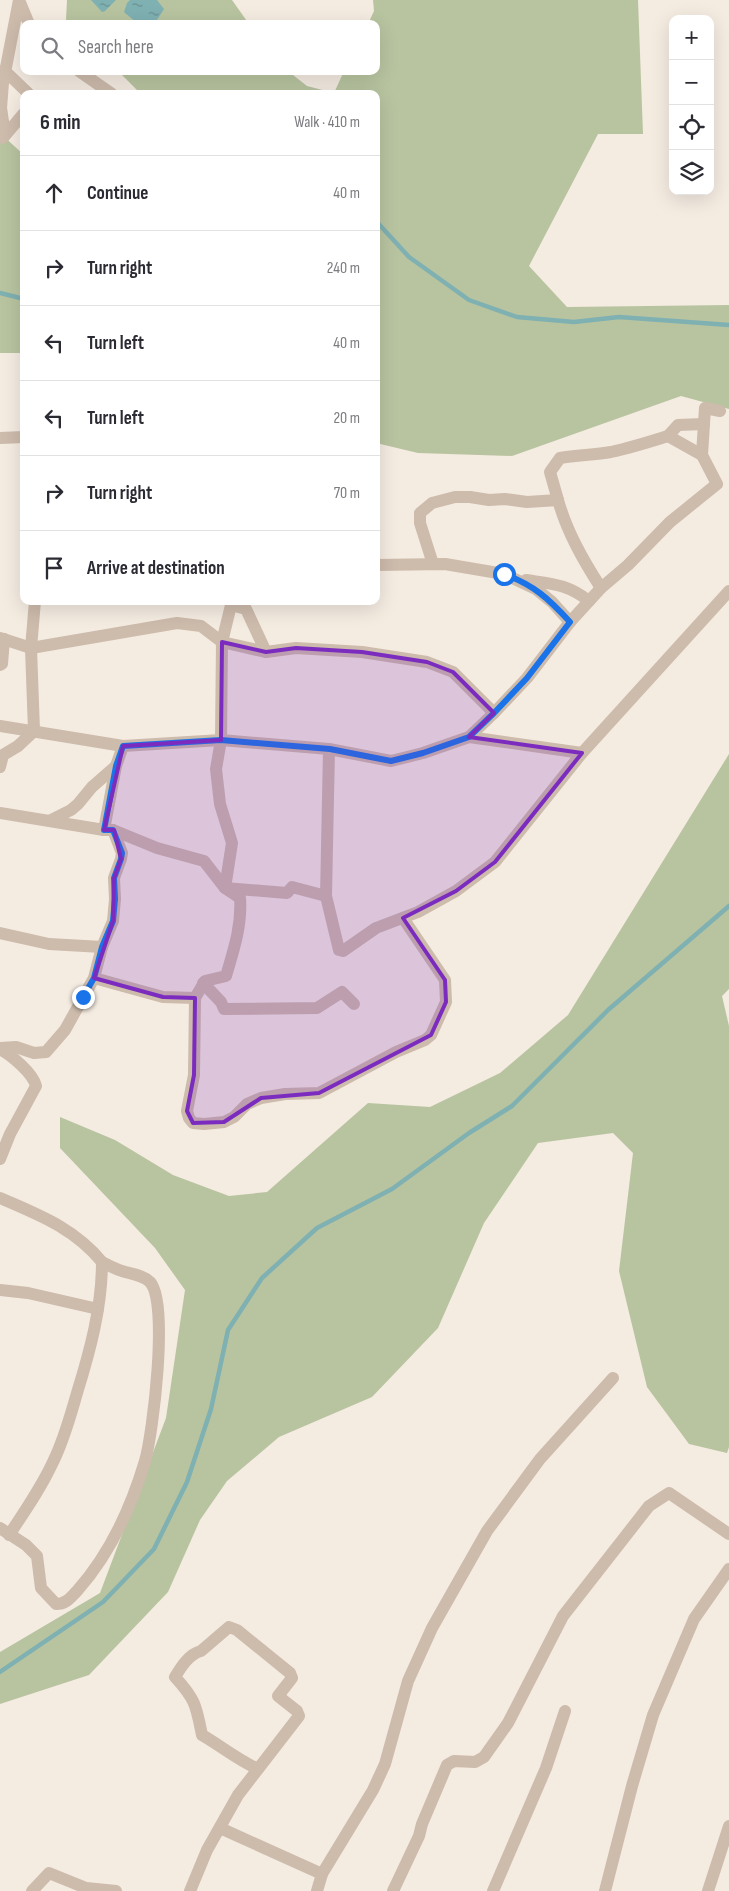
<!DOCTYPE html>
<meta charset="utf-8">
<style>
:root{--surface:#fff;--page:#f7f7f7;--text:#2b2b33;--muted:#7c7c81;--line:#e1e1e2}
body{margin:0;font-family:"Sofia Sans Condensed",sans-serif;background:var(--page);color:var(--text)}
.controls{position:absolute;right:15px;top:15px;display:grid;overflow:hidden;border-radius:10px;box-shadow:0 5px 20px #0002}
.controls button{width:45px;height:45px;display:grid;place-items:center;padding:0;border:0;border-bottom:1px solid var(--line);background:var(--surface);color:var(--text);font:25px sans-serif}
.stop{position:absolute;width:15px;height:15px;margin:-11px;border:4px solid #1a73e8;border-radius:50%;background:#fff}
.stop.end{background:#1a73e8;border-color:#fff;box-shadow:0 1px 5px #0008}
.list{margin:0;padding:0;list-style:none}
h2{display:flex;justify-content:space-between;align-items:center;height:65px;margin:0;padding:0 20px;font-size:21px}
h2 small{font-size:16px;font-weight:400;color:var(--muted)}
.list li{display:grid;grid-template-columns:32px 1fr auto;gap:15px;align-items:center;box-sizing:border-box;height:75px;padding:0 20px;border-top:1px solid var(--line)}
.list b{display:block;font-size:19px;white-space:nowrap}
.list em{font-size:16px;font-style:normal;color:var(--muted)}
.icon{flex:none;width:28px;height:28px;fill:none;stroke:currentColor;stroke-width:2;stroke-linecap:round;stroke-linejoin:round}
.map{position:relative;flex:none;width:729px;height:1891px;overflow:hidden}
.search{position:absolute;background:var(--surface);box-shadow:0 5px 20px #0002;left:20px;top:20px;width:360px;height:55px;display:flex;align-items:center;gap:12px;box-sizing:border-box;padding:0 18px;border-radius:10px;color:var(--muted);font-size:19px}
.panel{position:absolute;background:var(--surface);box-shadow:0 5px 20px #0002;left:20px;top:90px;width:360px;height:515px;border-radius:10px}
.map>svg:first-child{display:block}
.green{fill:#b8c4a0}
.water{fill:url(#water-ripples)}
.lines{fill:none;stroke-linecap:round;stroke-linejoin:round}
.stream{stroke:#7fb0b2;stroke-width:4.5}
.minor{stroke:#cdbbac;stroke-width:12}
.route{stroke:#1a73e8;stroke-width:6}
.marked{fill:#7b2cbf;fill-opacity:0.2;stroke:#7b2cbf;stroke-width:4;stroke-linejoin:round}
</style>
<div class="map">
<svg width="729" height="1891" viewBox="0 0 729 1891">
<defs>
<pattern id="water-ripples" width="26" height="14" patternUnits="userSpaceOnUse" patternTransform="scale(1.25)"><rect width="26" height="14" fill="#7fb0b2"/><path d="M2 4q2-2 4 0t4 0M15 11q2-2 4 0t4 0" fill="none" stroke="#699091"/></pattern>
</defs>
<rect width="100%" height="100%" fill="#f4ebe1"/>
<!-- green -->
<g class="green">
<polygon points="67,0 232,0 249,24 70,24 66,20"/>
<polygon points="373,0 638,0 643,134 598,134 529,266 567,307 729,305 729,409 681,396 512,456 418,453 376,443 376,94 141,94 118,71 288,71 307,86 334,93 344,71 376,71 376,24 368,24 374,11"/>
<polygon points="0,133 24,155 24,353 0,353"/>
<polygon points="729,754 729,989 722,996 729,1026 729,1447 727,1453 689,1444 647,1387 619,1271 633,1153 613,1133 538,1143 484,1223 438,1328 372,1397 279,1437 227,1481 200,1520 168,1592 89,1675 0,1704 0,1652 100,1593 166,1418 185,1290 155,1248 60,1148 60,1117 115,1140 173,1175 229,1196 267,1192 368,1103 430,1107 500,1073 568,1015"/>
</g>
<!-- water -->
<g class="water">
<polygon points="91,0 116,0 105,11 102,12"/>
<polygon points="130,0 157,0 164,9 155,23 138,24 124,12 127,3"/>
</g>
<g class="lines">
<!-- stream -->
<g class="stream">
<polyline points="376,221 409,257 469,300 517,317 574,322 619,317 729,325"/>
<polyline points="0,293 24,299"/>
<polyline points="0,1672 103,1602 154,1549 187,1482 211,1409 228,1330 262,1278 317,1228 392,1189 469,1133 512,1106 608,1010 729,906"/>
</g>
<!-- minor -->
<g class="minor">
<polyline points="19,0 29,24"/>
<polyline points="4,70 29,94"/>
<polyline points="79,71 112,94"/>
<polyline points="5,135 1,108 3,83 19,0"/>
<polyline points="3,138 24,113"/>
<polyline points="668,436 678,425 704,424"/>
<polyline points="0,438 24,437"/>
<path d="M 558,500 L 550,472 L 560,458 C 577,455 594,455 611,452 C 630,448 649,442 668,436 L 702,455"/>
<path d="M 433,564 L 420,523 L 420,513 L 432,503 L 455,497 L 470,497 L 489,500 L 505,499 L 527,502 L 558,500 C 567,532 583,560 601,588"/>
<polyline points="376,565 445,564 504,574 536,589 552,602 570,622"/>
<path d="M 526,580 C 553,584 567,584 589,601"/>
<path d="M 232,601 L 222,642 L 221,740 L 216,769 L 220,804 L 232,843 L 225,888 L 240,898 C 242,925 234,949 226,976 L 205,981 L 195,998 L 194,1075 L 187,1111 L 189,1118 L 193,1123 L 204,1124 L 224,1122 L 234,1117 L 247,1104 L 261,1098 L 285,1094 L 319,1093 L 396,1052 L 425,1040 L 431,1035 L 446,1002 L 445,980 L 403,918"/>
<polyline points="231,605 246,609 266,652"/>
<polyline points="0,638 31,648 177,623 201,626 222,642 266,652 296,648 362,652 427,662 453,672 494,713"/>
<polyline points="0,665 2,664 4,639"/>
<polyline points="0,726 123,746 221,740 329,749 391,761 423,753 469,737 582,753 729,591"/>
<polyline points="469,737 494,713 527,678 570,622 601,588 628,565 670,522 717,484 702,455 705,408 720,411"/>
<polyline points="329,749 326,896 339,950 343,951 376,928 418,912 456,891 495,862 582,753"/>
<polyline points="0,767 3,755 18,746 34,731 31,648 35,601"/>
<polyline points="0,813 104,830 113,830 157,848 204,861 225,888 287,893 292,887 326,896"/>
<polyline points="51,820 71,810 78,804 92,787 116,766"/>
<polyline points="104,830 116,766 123,746"/>
<polyline points="0,933 49,944 102,947"/>
<polyline points="94,978 163,997 195,998"/>
<polyline points="203,983 221,1002 224,1009 317,1008 342,992 354,1004"/>
<polyline points="0,1048 16,1047 34,1053 46,1052 65,1030 94,978 102,947 113,921 115,899 114,878 121,859 122,853 113,830"/>
<path d="M 0,1049 C 11,1055 33,1073 36,1086 L 10,1134 L 0,1159"/>
<path d="M 0,1198 C 39,1215 74,1228 102,1262 C 102,1307 90,1351 77,1393 C 70,1417 64,1440 53,1462 C 41,1488 25,1511 9,1535"/>
<polyline points="0,1290 28,1293 98,1309"/>
<path d="M 0,1528 L 26,1545 L 37,1556 L 41,1588 L 56,1604 C 66,1604 70,1598 77,1591 C 110,1554 131,1508 145,1461 C 153,1433 169,1302 150,1282 C 143,1275 131,1274 122,1271 C 115,1269 108,1265 102,1262"/>
<polyline points="220,1828 322,1874"/>
<polyline points="32,1891 49,1873 86,1888 116,1891"/>
<path d="M 190,1891 L 207,1850 L 238,1795 L 299,1716 L 297,1711 L 278,1696 L 292,1678 L 290,1673 L 237,1630 L 229,1627 L 201,1651 C 189,1654 181,1667 175,1677 C 196,1700 196,1706 202,1735 C 221,1746 238,1760 258,1769"/>
<polyline points="317,1891 322,1874 373,1790 385,1764 408,1681 432,1628 487,1531 540,1459 613,1378"/>
<polyline points="393,1891 419,1836 422,1824 447,1765 454,1761 475,1762 484,1757 508,1723 563,1616 649,1506 669,1493 729,1534"/>
<polyline points="493,1891 546,1768 565,1711"/>
<polyline points="605,1891 632,1786 653,1715 694,1619 729,1569"/>
<polyline points="708,1891 729,1826"/>
</g>
</g>
<g class="lines">
<!-- route -->
<path class="route" d="M 83,997 L 94,978 L 102,947 L 113,921 L 115,899 L 114,878 L 121,859 L 122,853 L 113,830 L 104,830 L 116,766 L 123,746 L 221,740 L 330,749 L 391,761 L 423,753 L 469,737 L 494,713 L 527,678 L 570,622 C 548,598 535,586 504,574"/>
</g>
<!-- marked area -->
<path class="marked" d="M 222,642 L 266,652 L 296,648 L 362,652 L 427,662 L 453,672 L 494,713 L 469,737 L 582,753 L 495,862 L 456,891 L 403,918 L 445,980 L 446,1002 L 431,1035 L 319,1093 L 261,1098 L 224,1122 L 193,1123 L 187,1111 L 194,1075 L 195,998 L 163,997 L 94,978 L 113,921 L 114,878 L 121,859 L 114,830 L 104,830 L 123,746 L 221,740 Z"/>
</svg>
<div class="controls">
<button>+</button>
<button>−</button>
<button><svg class="icon" aria-label="locate" viewBox="0 0 24 24"><circle cx="12" cy="12" r="6"/><path d="M12 2v4M12 18v4M2 12h4M18 12h4"/></svg></button>
<button><svg class="icon" aria-label="layers" viewBox="0 0 24 24"><path d="M12 4l9 5-9 5-9-5zM3 14l9 5 9-5"/></svg></button>
</div>
<div class="stop" style="left:504px;top:574px"></div>
<div class="stop end" style="left:83px;top:997px"></div>
<div class="search"><svg class="icon" aria-label="search" viewBox="0 0 24 24"><circle cx="10" cy="10" r="6"/><path d="M15 15l6 6"/></svg>Search here</div>
<section class="panel">
<h2>6 min<small>Walk · 410 m</small></h2>
<ul class="list">
<li><svg class="icon" aria-label="ahead" viewBox="0 0 24 24"><path d="M12 20V5M6 11l6-6 6 6"/></svg><div><b>Continue</b></div><em>40 m</em></li>
<li><svg class="icon" aria-label="right" viewBox="0 0 24 24"><path d="M7 20v-9h11M14 6l5 5-5 5"/></svg><div><b>Turn right</b></div><em>240 m</em></li>
<li><svg class="icon" aria-label="left" viewBox="0 0 24 24"><path d="M17 20v-9H6M10 6l-5 5 5 5"/></svg><div><b>Turn left</b></div><em>40 m</em></li>
<li><svg class="icon" aria-label="left" viewBox="0 0 24 24"><path d="M17 20v-9H6M10 6l-5 5 5 5"/></svg><div><b>Turn left</b></div><em>20 m</em></li>
<li><svg class="icon" aria-label="right" viewBox="0 0 24 24"><path d="M7 20v-9h11M14 6l5 5-5 5"/></svg><div><b>Turn right</b></div><em>70 m</em></li>
<li><svg class="icon" aria-label="arrive" viewBox="0 0 24 24"><path d="M6 21V4h12l-3 4 3 4H6"/></svg><div><b>Arrive at destination</b></div></li>
</ul>
</section>
</div>
